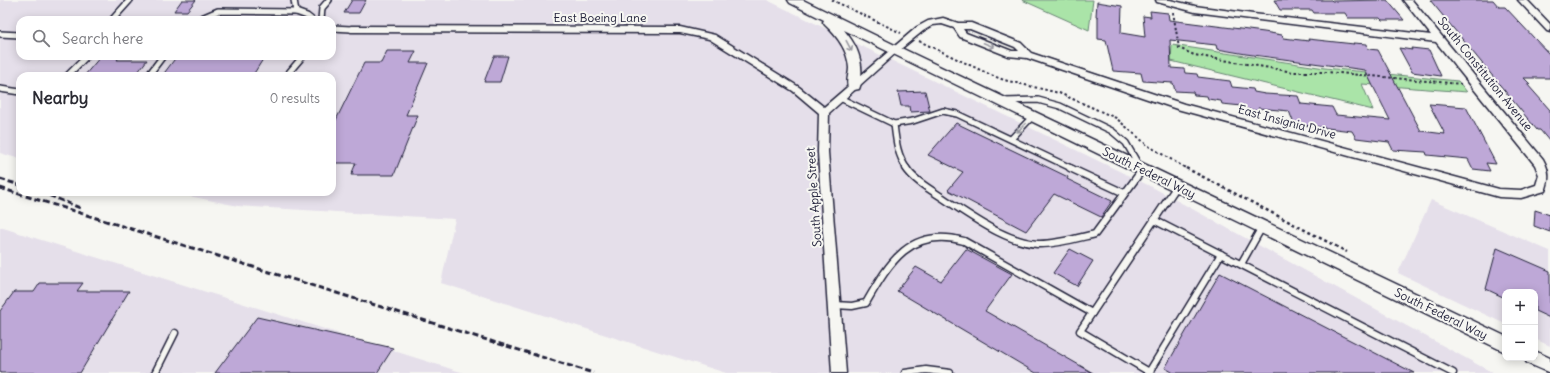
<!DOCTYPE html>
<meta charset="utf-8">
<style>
:root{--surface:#fff;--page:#f2f2f3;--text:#2b2b33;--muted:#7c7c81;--line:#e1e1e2}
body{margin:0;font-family:Delius,sans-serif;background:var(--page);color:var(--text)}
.controls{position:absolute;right:12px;bottom:12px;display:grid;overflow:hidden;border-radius:8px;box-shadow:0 2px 10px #0003}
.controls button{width:36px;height:36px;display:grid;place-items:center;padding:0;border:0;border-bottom:1px solid var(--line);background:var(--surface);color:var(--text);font:20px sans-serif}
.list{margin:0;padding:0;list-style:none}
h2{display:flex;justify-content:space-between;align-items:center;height:52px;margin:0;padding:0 16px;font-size:17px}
h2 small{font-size:13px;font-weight:400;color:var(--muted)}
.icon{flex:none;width:22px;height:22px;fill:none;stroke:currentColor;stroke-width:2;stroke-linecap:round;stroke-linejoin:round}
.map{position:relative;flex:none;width:1550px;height:373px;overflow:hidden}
.search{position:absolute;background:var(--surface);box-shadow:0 2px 10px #0003;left:16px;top:16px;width:320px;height:44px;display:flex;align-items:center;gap:10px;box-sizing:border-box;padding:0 14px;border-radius:12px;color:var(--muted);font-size:15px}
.panel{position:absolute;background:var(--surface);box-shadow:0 2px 10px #0003;left:16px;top:72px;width:320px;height:124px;border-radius:12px}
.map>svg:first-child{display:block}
.built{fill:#e5dfea;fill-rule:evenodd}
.green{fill:#aae4a8;stroke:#668372}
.building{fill:#bea8d7;stroke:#22223b;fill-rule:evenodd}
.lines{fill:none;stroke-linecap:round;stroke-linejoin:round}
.lane-far1-casing{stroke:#22223b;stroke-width:8}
.lane-casing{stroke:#22223b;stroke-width:9}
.street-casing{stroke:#22223b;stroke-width:3}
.secondary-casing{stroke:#22223b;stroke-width:3}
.path-far1{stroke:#22223b;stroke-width:2;stroke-dasharray:2.5 2.5;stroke-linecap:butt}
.path{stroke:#22223b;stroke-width:2.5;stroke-dasharray:3 3;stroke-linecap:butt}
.lane-far1{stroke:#f6f6f2;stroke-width:5}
.lane{stroke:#f6f6f2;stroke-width:6}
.street{fill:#f6f6f2;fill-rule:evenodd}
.secondary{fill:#f6f6f2;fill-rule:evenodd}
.rail{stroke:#22223b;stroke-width:3;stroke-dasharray:6 3;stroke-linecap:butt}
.oneway{stroke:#9797a0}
.labels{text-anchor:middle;stroke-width:4;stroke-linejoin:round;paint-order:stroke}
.street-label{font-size:12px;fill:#22223b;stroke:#f6f6f2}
</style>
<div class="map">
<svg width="1550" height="373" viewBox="0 0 1550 373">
<rect width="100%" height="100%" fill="#f6f6f2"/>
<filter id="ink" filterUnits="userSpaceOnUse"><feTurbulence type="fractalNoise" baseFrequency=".025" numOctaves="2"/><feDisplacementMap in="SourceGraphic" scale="8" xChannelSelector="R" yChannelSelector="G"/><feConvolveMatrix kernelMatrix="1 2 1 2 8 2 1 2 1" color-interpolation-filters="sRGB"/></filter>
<g filter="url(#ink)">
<!-- built -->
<g class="built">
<path d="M 0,0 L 767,0 L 1152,187 L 1493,373 L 726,373 L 441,283 L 455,219 L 238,206 L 169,192 L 332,192 L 332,76 L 20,76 L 20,159 L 0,153 ZM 20,20 L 332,20 L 332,56 L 20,56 Z"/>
<polygon points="1431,200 1550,251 1550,346 1535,339 1535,292 1505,292 1505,324 1398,273"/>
<polygon points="0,227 464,373 0,373"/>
</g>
<!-- green -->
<g class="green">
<polygon points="1022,0 1093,0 1089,30"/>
<polygon points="1172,45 1325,68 1458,81 1467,92 1362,84 1373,110 1171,61"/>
</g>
<!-- building -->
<g class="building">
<polygon points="182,0 196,0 187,11 174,11"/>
<polygon points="352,0 366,0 359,13 344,13"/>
<polygon points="1274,0 1331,0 1332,1 1387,0 1404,20 1382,20 1380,18 1348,18 1345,13 1314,13 1312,10 1280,10"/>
<polygon points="1430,0 1493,0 1499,7 1505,7 1550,55 1550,78 1524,78 1530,84 1527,84 1550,110 1550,142 1540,130 1537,130"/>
<path d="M 1097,2 L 1122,6 L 1121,33 L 1145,37 L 1143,16 L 1151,17 L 1150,11 L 1168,13 L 1169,20 L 1264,32 L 1282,35 L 1283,38 L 1309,41 L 1308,39 L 1354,44 L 1353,43 L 1367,44 L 1368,49 L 1378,50 L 1421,131 L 1445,134 L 1429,104 L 1466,107 L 1496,164 L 1486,163 L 1490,171 L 1473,169 L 1468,159 L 1427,155 L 1426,152 L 1393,150 L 1389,142 L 1356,138 L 1352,131 L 1294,124 L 1289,111 L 1258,108 L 1260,111 L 1243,109 L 1242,106 L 1222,104 L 1221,101 L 1208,99 L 1207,96 L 1194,95 L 1193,92 L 1175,91 L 1173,83 L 1143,81 L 1141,73 L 1113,71 L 1106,40 L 1098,39 L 1098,17 L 1096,16 ZM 1170,40 L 1216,45 L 1217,49 L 1246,54 L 1365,70 L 1390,120 L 1336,115 L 1332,107 L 1301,104 L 1298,96 L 1265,94 L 1254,92 L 1253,89 L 1232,87 L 1230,81 L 1198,77 L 1197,74 L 1185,73 L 1184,69 L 1171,68 Z"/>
<polygon points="1399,48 1412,50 1411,48 1429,50 1441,76 1412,72"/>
<polygon points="387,51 416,51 410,63 428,63 406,115 418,115 394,175 351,175 356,163 332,163 332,128 364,63 381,63"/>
<polygon points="101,56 120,56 117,60 147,60 135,76 84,76"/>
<polygon points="177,56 265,56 253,75 162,76"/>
<polygon points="494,56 508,56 500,82 484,82"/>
<polygon points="925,91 930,111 910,112 909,106 901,106 898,92"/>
<polygon points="956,123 1068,177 1067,179 1112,201 1101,217 1054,194 1026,231 948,190 963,172 928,155"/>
<polygon points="1535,210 1550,215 1550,232 1534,226"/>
<polygon points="1497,248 1550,271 1550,318 1535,311 1535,292 1505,292 1505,298 1486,289"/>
<polygon points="966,249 1012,274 985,311 1093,373 1036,373 897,291 916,267 941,281"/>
<polygon points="1070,249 1093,261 1077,286 1053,273"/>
<polygon points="1220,273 1414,373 1174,373 1165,368"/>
<polygon points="40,283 83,283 77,291 129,291 80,373 0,373 0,311 14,292 34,292"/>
<polygon points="257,317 393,348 377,373 215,373"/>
</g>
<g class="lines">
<defs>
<g id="lane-far1">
<polyline points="294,0 296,12"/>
<polyline points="112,20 130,0"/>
<polyline points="197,20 218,11 296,12 307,16 312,20"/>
<polyline points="321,20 322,8 329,0"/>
<polyline points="332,28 351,29"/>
<polyline points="0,34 20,35"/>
<polyline points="67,76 87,56"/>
<polyline points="148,76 163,56"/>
<polyline points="286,76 303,56"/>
<polyline points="0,89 20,92"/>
<polyline points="840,98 894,124 913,121 943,111 957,114 1073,169"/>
<polyline points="1004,101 1038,100 1060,106 1112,131 1126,143 1141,169"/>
<path d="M 894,124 C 896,141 897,154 907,169"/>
<polyline points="1011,139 1032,117"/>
</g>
<g id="lane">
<path d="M 906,168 C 915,182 935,192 949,202 C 976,219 1005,241 1037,244 C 1054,245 1078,238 1095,234 L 1142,170 L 1141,168"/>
<polyline points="1070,168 1124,193"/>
<polyline points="1154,220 1453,373"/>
<polyline points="1241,264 1262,227"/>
<path d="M 835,305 L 852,306 L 866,303 C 889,263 910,226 964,241 L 1092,313"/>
<polyline points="1149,372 1221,254"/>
<polyline points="155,373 175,333"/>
<polyline points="905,373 926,370 950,373"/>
<polyline points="1151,373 1080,331 1177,186"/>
</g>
<g id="street">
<path d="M 1156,0 L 1170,0 L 1195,6 L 1253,14 L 1431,35 L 1403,0 L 1412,0 L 1543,159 C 1549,170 1550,179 1545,191 L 1521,198 L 1499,197 L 1177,109 L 1027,58 L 1008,56 L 960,37 L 954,28 L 942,24 L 933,25 L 923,31 L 897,52 L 829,113 L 828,152 L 846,373 L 832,373 L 818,152 L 819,113 L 793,91 L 709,39 L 680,33 L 351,32 L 346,29 L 351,26 L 680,27 L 715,35 L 799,87 L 824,107 L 917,27 L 928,21 L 943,18 L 958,23 L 971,23 L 1021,43 L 1031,53 L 1184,104 L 1499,189 L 1521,190 L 1536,185 L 1539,175 L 1535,165 L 1436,42 L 1195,12 L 1157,2 ZM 963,29 L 970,29 L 1015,47 L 1019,51 L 1012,51 L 966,33 Z"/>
<polygon points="1518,0 1527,0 1550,24 1550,32 1547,31"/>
</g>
<g id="secondary">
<path d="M 788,0 L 803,0 L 899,47 L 1505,336 L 1505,352 L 844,30 C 856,44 863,59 861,77 C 861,81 861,85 859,89 L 854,90 L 849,89 C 845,83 849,75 849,68 C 848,50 837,36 825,25 L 823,22 L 824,20 L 790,3 Z"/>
<polygon points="1535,351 1550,358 1550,373 1527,363 1524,358 1535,358"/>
</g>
</defs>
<!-- lane-far1 casing -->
<use href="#lane-far1" class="lane-far1-casing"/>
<!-- lane casing -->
<use href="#lane" class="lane-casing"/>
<!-- street casing -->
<use href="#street" class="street-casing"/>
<!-- secondary casing -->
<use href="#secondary" class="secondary-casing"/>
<!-- path-far1 -->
<g class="path-far1">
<polyline points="832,0 901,33"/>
<polyline points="1173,12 1179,48 1194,55 1293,72 1327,72 1461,84"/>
<polyline points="919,41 991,75 1004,80 1059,93 1116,118 1147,145 1187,169"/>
</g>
<!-- path -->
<polyline class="path" points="1186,168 1347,252"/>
<!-- lane-far1 -->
<use href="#lane-far1" class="lane-far1"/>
<!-- lane -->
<use href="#lane" class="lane"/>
<!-- street -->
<use href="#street" class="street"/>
<!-- secondary -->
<use href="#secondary" class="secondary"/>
<!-- rail -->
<g class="rail">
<polyline points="0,179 20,185"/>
<polyline points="0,188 593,373"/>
<polyline points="41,192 80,208"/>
</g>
</g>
<!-- one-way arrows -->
<defs><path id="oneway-shaft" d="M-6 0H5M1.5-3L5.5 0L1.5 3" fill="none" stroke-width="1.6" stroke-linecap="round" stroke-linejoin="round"/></defs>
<g class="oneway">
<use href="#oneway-shaft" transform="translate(989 45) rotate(22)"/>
<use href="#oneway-shaft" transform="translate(849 46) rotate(62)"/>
<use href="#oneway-shaft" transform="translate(1021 128) rotate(134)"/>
</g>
</g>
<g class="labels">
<!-- street labels -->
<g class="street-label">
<text x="600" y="22">East Boeing Lane</text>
<text transform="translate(1485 74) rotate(51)" y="4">South Constitution Avenue</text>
<text transform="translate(1287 122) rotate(15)" y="4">East Insignia Drive</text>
<text transform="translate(1149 173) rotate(26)" y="4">South Federal Way</text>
<text transform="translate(814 197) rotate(-94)" y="4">South Apple Street</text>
<text transform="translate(1441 314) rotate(26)" y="4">South Federal Way</text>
</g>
</g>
</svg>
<div class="controls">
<button>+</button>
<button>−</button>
</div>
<div class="search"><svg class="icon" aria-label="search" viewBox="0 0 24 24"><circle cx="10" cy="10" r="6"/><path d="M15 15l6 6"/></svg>Search here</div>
<section class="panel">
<h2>Nearby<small>0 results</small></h2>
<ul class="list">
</ul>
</section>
</div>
